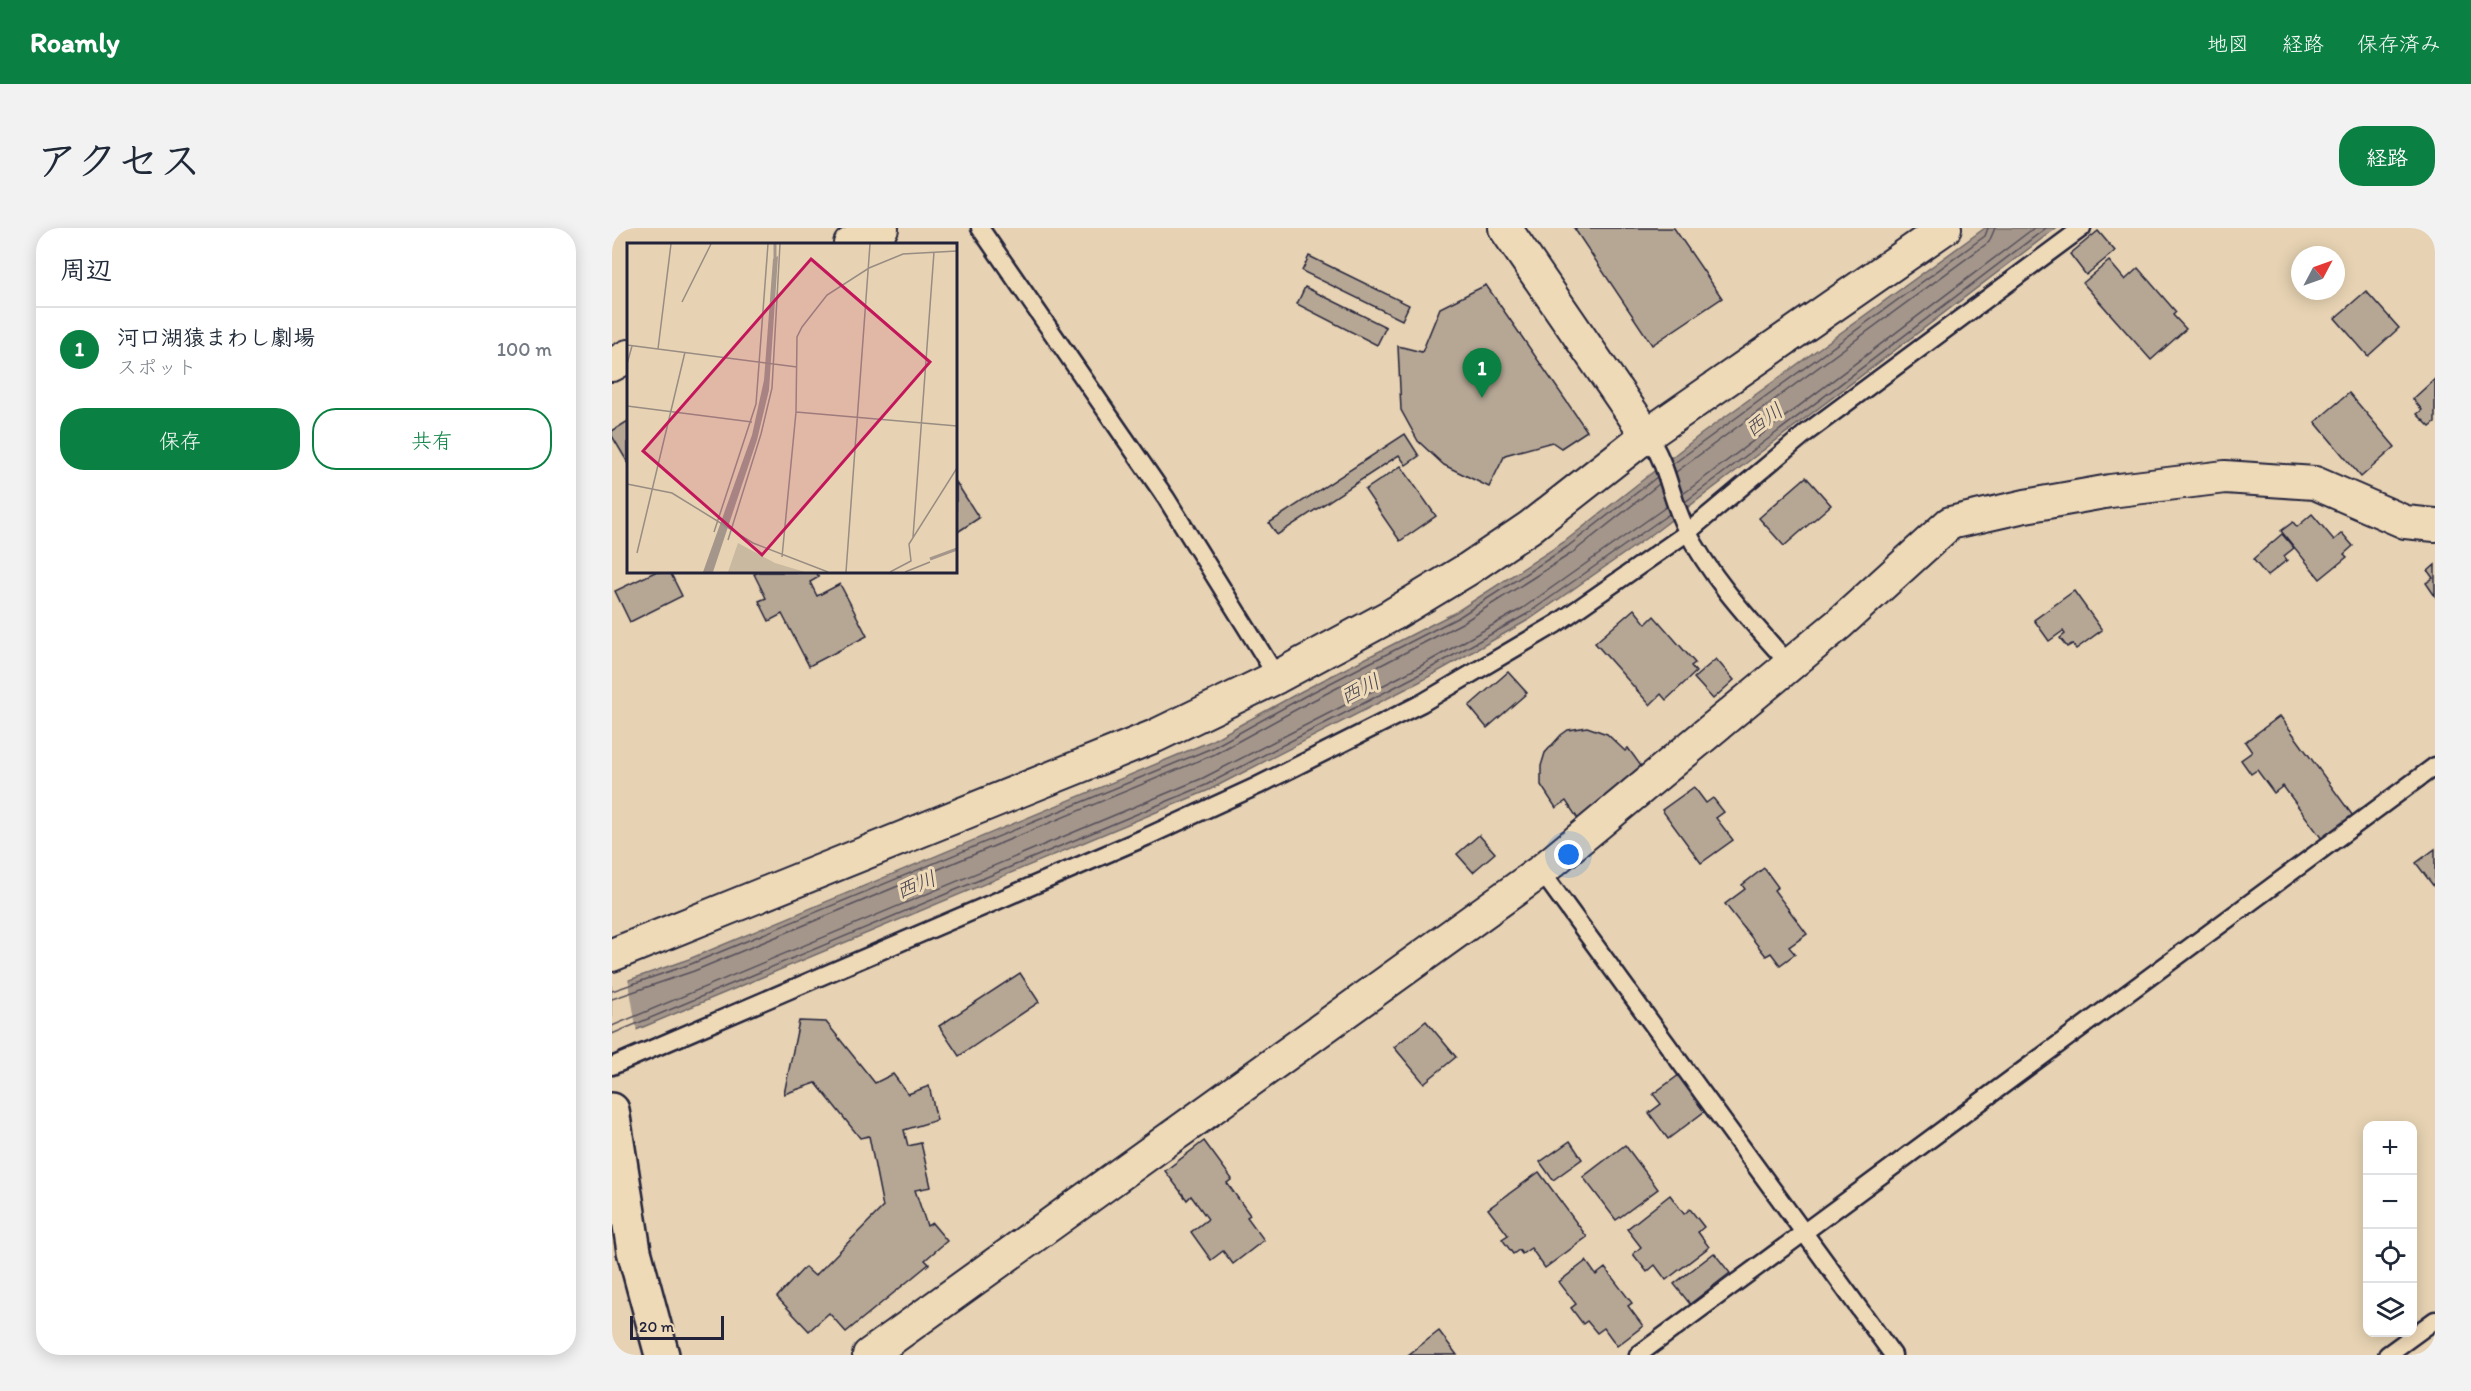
<!DOCTYPE html>
<html lang="ja">
<meta charset="utf-8">
<style>
:root{--surface:#fff;--page:#f2f2f3;--text:#1f2937;--muted:#747a83;--line:#e0e1e3;--accent:#0b8043}
body{margin:0;font-family:Itim,"Klee One",sans-serif;background:var(--page);color:var(--text)}
.controls{position:absolute;right:18px;bottom:18px;display:grid;overflow:hidden;border-radius:12px;box-shadow:0 3px 15px #0003}
.controls button{width:54px;height:54px;display:grid;place-items:center;padding:0;border:0;border-bottom:2px solid var(--line);background:var(--surface);color:var(--text);font:30px sans-serif}
.compass{position:absolute;left:1679px;top:18px;width:54px;height:54px;border-radius:50%;background:var(--surface);box-shadow:0 3px 15px #0003;rotate:49deg}
.scale{position:absolute;left:18px;bottom:15px;width:94px;box-sizing:border-box;padding-left:6px;border:3px solid #22223b;border-top:0;font-size:16px;line-height:21px;white-space:nowrap;color:#22223b;-webkit-text-stroke:4px #efdab8;paint-order:stroke}
.you{position:absolute;left:957px;top:627px;width:21px;height:21px;margin:-15px;border:4px solid #fff;border-radius:50%;background:#1a73e8;box-shadow:0 0 0 9px #1a73e833}
.badge{display:grid;place-items:center;width:39px;height:39px;border-radius:50%;background:var(--accent);color:#fff;font-size:20px;font-weight:700}
.pin{position:absolute;translate:-50% -50px;filter:drop-shadow(0 2px 3px #0008)}
.pin::after{content:'';position:absolute;top:32px;width:21px;height:18px;background:inherit;clip-path:polygon(0 0,100% 0,50% 100%)}
.list{margin:0;padding:0;list-style:none}
h2{display:flex;justify-content:space-between;align-items:center;height:78px;margin:0;padding:0 24px;font-size:26px}
h2 small{font-size:20px;font-weight:400;color:var(--muted)}
.list li{display:grid;grid-template-columns:39px 1fr auto;gap:18px;align-items:center;box-sizing:border-box;height:84px;padding:0 24px;border-top:2px solid var(--line)}
.list b{display:block;font-size:22px;white-space:nowrap}
.list p{margin:0;font-size:20px;white-space:nowrap;color:var(--muted)}
.list em{font-size:20px;font-style:normal;color:var(--muted)}
.actions{display:flex;gap:12px;padding:18px 24px}
.actions a{flex:1;padding:14px 0;border:2px solid var(--accent);border-radius:24px;text-align:center;font-size:21px;color:var(--accent)}
.actions .main{background:var(--accent);color:#fff}
.icon{flex:none;width:33px;height:33px;fill:none;stroke:currentColor;stroke-width:2;stroke-linecap:round;stroke-linejoin:round}
.map{position:relative;flex:none;width:1823px;height:1127px;overflow:hidden;border-radius:24px}
header{display:flex;align-items:center;gap:36px;box-sizing:border-box;height:84px;padding:0 30px;background:var(--accent);color:#fff}
header strong{font-size:28px}
nav{display:flex;gap:33px;margin-inline-start:auto;font-size:21px}
.intro{display:flex;align-items:center;justify-content:space-between;box-sizing:border-box;height:144px;padding:0 36px}
h1{margin:0;font-size:42px}
.button{padding:15px 27px;border-radius:24px;background:var(--accent);color:#fff;font-size:21px;font-weight:700}
main{display:flex;gap:36px;padding:0 36px}
aside{flex:1;background:var(--surface);border-radius:24px;box-shadow:0 3px 15px #0003}
.map>svg:first-child{display:block}
.water{fill:#a4968a;stroke:#70686a;stroke-width:1.5}
.pier{fill:#e7d3b3}
.lines{fill:none;stroke-linecap:round;stroke-linejoin:round}
.shore{stroke:#56505b;stroke-width:1.5}
.building{fill:#b6a795;stroke:#22223b;stroke-width:1.5}
.lane-casing{stroke:#22223b;stroke-width:21}
.street-casing{stroke:#22223b;stroke-width:36}
.primary-casing{stroke:#22223b;stroke-width:38}
.lane{stroke:#efdab8;stroke-width:16}
.street{stroke:#efdab8;stroke-width:32}
.primary{stroke:#efdab8;stroke-width:33}
.labels{text-anchor:middle;stroke-width:6;stroke-linejoin:round;paint-order:stroke}
.water-label{font-size:21px;font-style:italic;fill:#494553;stroke:#efdab8}
.inset-river{fill:none;stroke:#a4968a;stroke-width:3}
.inset-road{fill:none;stroke:#988c83;stroke-width:1.5}
.view{fill:#c2185b;fill-opacity:0.15;stroke:#c2185b;stroke-width:3}
.inset-edge{fill:none;stroke:#22223b;stroke-width:3}
</style>
<header>
<strong>Roamly</strong>
<nav><a>地図</a><a>経路</a><a>保存済み</a></nav>
</header>
<div class="intro"><h1>アクセス</h1><a class="button">経路</a></div>
<main>
<aside>
<h2>周辺<small></small></h2>
<ul class="list">
<li><span class="badge">1</span><div><b>河口湖猿まわし劇場</b><p>スポット</p></div><em>100 m</em></li>
</ul>
<div class="actions"><a class="main">保存</a><a>共有</a></div>
</aside>
<div class="map">
<svg width="1823" height="1127" viewBox="0 0 1823 1127">
<rect width="100%" height="100%" fill="#e7d3b3"/>
<filter id="ink" filterUnits="userSpaceOnUse"><feTurbulence type="fractalNoise" baseFrequency=".0167" numOctaves="2"/><feDisplacementMap in="SourceGraphic" scale="12" xChannelSelector="R" yChannelSelector="G"/><feConvolveMatrix kernelMatrix="1 2 1 2 8 2 1 2 1" color-interpolation-filters="sRGB"/></filter>
<g filter="url(#ink)">
<!-- water -->
<polygon class="water" points="1373,0 1444,0 1046,302 918,391 811,452 597,562 0,812 0,758 77,731 597,514 690,463 844,384 952,314 1088,207"/>
<!-- pier -->
<polygon class="pier" points="16,749 25,805 0,815 0,755"/>
<g class="lines">
<!-- shore -->
<g class="shore">
<polyline points="1061,236 1373,8 1376,0"/>
<polyline points="1064,244 1377,14 1383,0"/>
<polyline points="1071,266 1422,0"/>
<polyline points="1073,274 1434,0"/>
<polyline points="0,763 79,736 600,520 693,468 847,389 955,319 1045,249"/>
<polyline points="0,771 82,743 603,526 696,475 850,395 960,325 1047,256"/>
<polyline points="0,798 591,550 805,440 911,380 1054,279"/>
<polyline points="0,806 594,557 808,446 915,386 1057,286"/>
</g>
</g>
<!-- building -->
<g class="building">
<polygon points="962,0 1062,0 1110,70 1040,117"/>
<polygon points="1486,3 1503,23 1474,47 1458,26"/>
<polygon points="697,28 797,77 790,92 690,43"/>
<polygon points="1497,33 1513,52 1526,40 1564,84 1561,87 1574,101 1539,132 1471,55"/>
<polygon points="874,57 975,203 949,220 940,214 893,227 877,259 832,237 806,213 789,182 786,118 810,124 828,80"/>
<polygon points="693,59 774,99 765,117 685,76"/>
<polygon points="1754,63 1787,100 1756,128 1723,90"/>
<polygon points="1823,151 1823,195 1818,199 1805,186 1810,182 1801,171"/>
<polygon points="1737,165 1783,219 1749,249 1703,194"/>
<polygon points="16,193 16,235 0,208 0,203"/>
<polygon points="793,206 807,228 794,237 787,227 665,307 657,295"/>
<polygon points="789,238 824,288 788,313 753,262"/>
<polygon points="1194,249 1219,277 1172,318 1147,290"/>
<polygon points="344,254 367,290 344,305"/>
<polygon points="1700,286 1722,312 1730,305 1741,318 1732,326 1735,329 1708,351 1669,303 1681,294 1685,299"/>
<polygon points="1670,306 1682,320 1672,328 1675,332 1655,348 1641,331"/>
<polygon points="1823,337 1823,368 1814,355 1821,350 1816,343"/>
<polygon points="43,344 58,344 70,368 18,394 3,363"/>
<polygon points="147,344 204,344 207,349 198,354 205,368 228,356 255,408 197,438 170,386 157,393 147,373 154,370 142,346"/>
<polygon points="1462,363 1490,402 1464,421 1460,416 1455,419 1448,410 1453,406 1451,403 1437,413 1422,392"/>
<polygon points="1022,381 1034,396 1042,388 1083,435 1079,438 1084,444 1054,472 1049,466 1038,477 983,415"/>
<polygon points="1104,431 1122,452 1101,471 1082,450"/>
<polygon points="896,444 915,465 875,500 857,478"/>
<polygon points="1668,488 1741,588 1710,611 1671,558 1662,565 1645,542 1639,546 1629,532 1640,524 1633,514"/>
<polygon points="975,499 995,506 1013,523 1016,520 1029,538 966,591 954,573 944,580 929,557 929,538 933,525 949,507 956,502"/>
<polygon points="1082,559 1094,575 1101,570 1112,584 1104,590 1121,612 1089,635 1050,582"/>
<polygon points="867,607 883,625 861,644 845,626"/>
<polygon points="1823,621 1823,660 1804,635"/>
<polygon points="1152,640 1166,659 1162,662 1195,706 1177,719 1183,726 1168,737 1159,725 1154,728 1113,676 1133,661 1130,657"/>
<polygon points="408,745 427,774 347,828 327,798"/>
<polygon points="187,793 214,794 263,855 281,846 296,866 317,858 325,892 292,902 296,918 309,915 319,959 303,962 315,998 320,995 335,1013 313,1032 317,1036 234,1104 217,1085 197,1103 165,1069 193,1039 203,1048 271,979 257,908 248,910 204,855 172,866"/>
<polygon points="814,793 844,829 812,855 782,819"/>
<polygon points="1067,847 1093,883 1056,911 1037,885 1049,876 1041,866"/>
<polygon points="592,913 620,951 615,955 638,987 635,989 652,1012 621,1036 611,1023 599,1032 579,1004 596,991 579,968 575,972 553,943"/>
<polygon points="958,913 970,931 941,952 928,934"/>
<polygon points="1013,917 1046,961 1004,992 971,949"/>
<polygon points="927,944 975,1009 933,1040 919,1020 910,1026 907,1022 901,1026 890,1011 896,1007 876,981"/>
<polygon points="1058,967 1072,986 1078,981 1092,999 1086,1004 1097,1019 1054,1052 1043,1037 1035,1044 1021,1026 1029,1019 1015,1001"/>
<polygon points="1102,1025 1118,1045 1078,1076 1062,1056"/>
<polygon points="974,1033 984,1047 993,1040 1020,1075 1016,1078 1031,1098 1005,1118 992,1100 985,1105 975,1093 971,1096 959,1080 964,1076 947,1054"/>
<polygon points="827,1103 845,1127 796,1127"/>
</g>
<g class="lines">
<defs>
<g id="lane">
<polyline points="368,0 554,270 665,449"/>
<path d="M 1035,207 C 1056,235 1058,270 1074,301 C 1100,352 1139,393 1177,436"/>
<polyline points="929,643 1281,1127"/>
<polyline points="0,838 534,609 645,558 810,475 944,396 1076,304 1194,205 1470,0"/>
<polyline points="1026,1127 1823,538"/>
<polyline points="1775,1127 1823,1092"/>
</g>
<g id="street">
<polyline points="893,0 1035,207"/>
<polyline points="238,16 270,0"/>
<polyline points="0,137 16,128"/>
<polyline points="0,727 543,508 665,449 780,387 856,341 918,299 1035,207 1333,0"/>
<polyline points="257,1127 929,643 1227,396 1338,295 1413,278 1498,263 1613,249 1703,255 1793,294 1823,297"/>
</g>
<polyline id="primary" points="0,882 22,1023 50,1127"/>
</defs>
<!-- lane casing -->
<use href="#lane" class="lane-casing"/>
<!-- street casing -->
<use href="#street" class="street-casing"/>
<!-- primary casing -->
<use href="#primary" class="primary-casing"/>
<!-- lane -->
<use href="#lane" class="lane"/>
<!-- street -->
<use href="#street" class="street"/>
<!-- primary -->
<use href="#primary" class="primary"/>
</g>
</g>
<g class="labels">
<!-- water labels -->
<g class="water-label">
<text transform="translate(1152 192) rotate(-36)" y="7">西川</text>
<text transform="translate(748 461) rotate(-26)" y="7">西川</text>
<text transform="translate(304 657) rotate(-22)" y="7">西川</text>
</g>
</g>
<!-- overview -->
<g transform="translate(15 15)">
<rect width="330" height="330" fill="#e7d3b3"/>
<path d="M 111,300 L 148,320 L 178,329 L 101,329 Z" fill="#c9b9a1"/>
<path d="M 151,13 L 142,147 L 130,197 L 86,329 L 76,329 L 125,192 L 137,137 L 146,16 Z" fill="#a4968a"/>
<path class="inset-river" d="M 148,1 L 148,24M 303,316 L 330,306"/>
<path class="inset-road" d="M 55,59 L 84,1M 0,102 L 170,124M 31,106 L 44,1M 0,121 L 5,103M 0,163 L 125,179M 169,169 L 330,183M 0,241 L 45,250 L 126,300 L 201,329M 87,289 L 129,161 L 141,1M 286,294 L 307,9M 101,297 L 134,191 L 145,145 L 153,1M 10,310 L 58,109M 155,314 L 169,169 L 170,94 L 175,84 L 200,52 L 242,25 L 276,11 L 330,8M 219,329 L 243,1M 263,329 L 284,318 L 282,301 L 330,225M 278,329 L 303,319"/>
<path class="view" d="M 184,16 L 303,119 L 135,312 L 16,208 Z"/>
<rect width="330" height="330" class="inset-edge"/>
</g>
</svg>
<div class="controls">
<button>+</button>
<button>−</button>
<button><svg class="icon" aria-label="locate" viewBox="0 0 24 24"><circle cx="12" cy="12" r="6"/><path d="M12 2v4M12 18v4M2 12h4M18 12h4"/></svg></button>
<button><svg class="icon" aria-label="layers" viewBox="0 0 24 24"><path d="M12 4l9 5-9 5-9-5zM3 14l9 5 9-5"/></svg></button>
</div>
<svg class="compass" viewBox="-18 -18 36 36"><path d="M0-13l5 13h-10z" fill="#e53935"/><path d="M0 13l5-13h-10z" fill="#747a83"/></svg>
<div class="scale">20 m</div>
<div class="you"></div>
<div class="pin badge" style="left:870px;top:170px">1</div>
</div>
</main>
